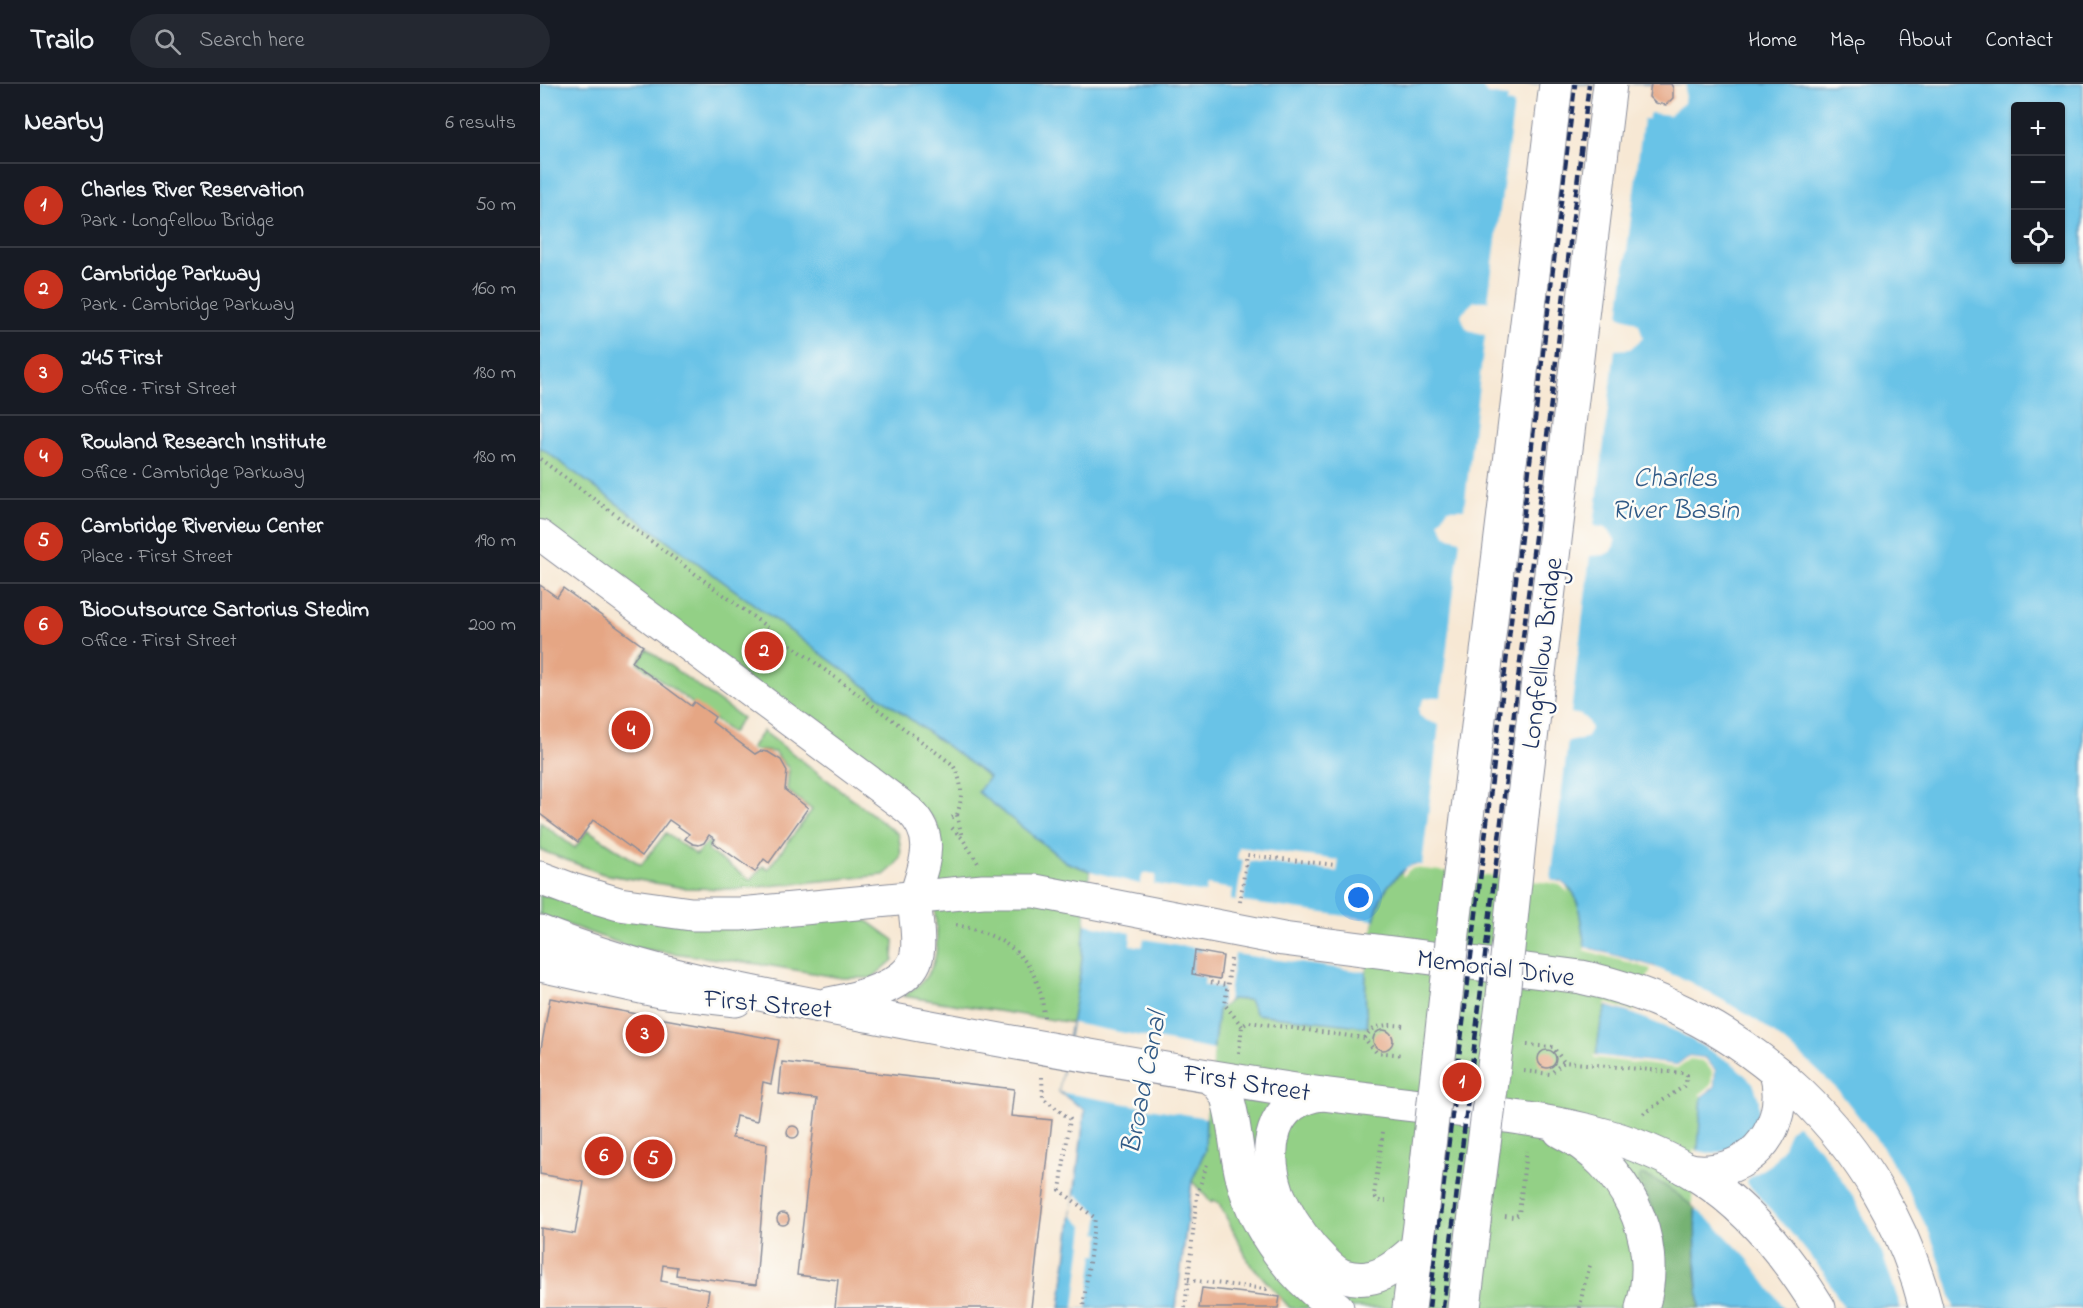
<!DOCTYPE html>
<meta charset="utf-8">
<style>
:root{--surface:#171b24;--page:#242831;--text:#f1f3f6;--muted:#9ea1a6;--line:#363941;--accent:#c8321e}
body{margin:0;font-family:"Indie Flower",sans-serif;background:var(--page);color:var(--text)}
.controls{position:absolute;right:18px;top:18px;display:grid;overflow:hidden;border-radius:6px;box-shadow:0 2px 4px #0004}
.controls button{width:54px;height:54px;display:grid;place-items:center;padding:0;border:0;border-bottom:2px solid var(--line);background:var(--surface);color:var(--text);font:30px sans-serif}
.you{position:absolute;left:819px;top:814px;width:21px;height:21px;margin:-15px;border:4px solid #fff;border-radius:50%;background:#1a73e8;box-shadow:0 0 0 9px #1a73e833}
.badge{display:grid;place-items:center;width:39px;height:39px;border-radius:50%;background:var(--accent);color:#fff;font-size:20px;font-weight:700}
.pin{position:absolute;translate:-50% -50%;border:3px solid #fff;box-shadow:0 2px 6px #0006}
.list{margin:0;padding:0;list-style:none}
h2{display:flex;justify-content:space-between;align-items:center;height:78px;margin:0;padding:0 24px;font-size:26px}
h2 small{font-size:20px;font-weight:400;color:var(--muted)}
.list li{display:grid;grid-template-columns:39px 1fr auto;gap:18px;align-items:center;box-sizing:border-box;height:84px;padding:0 24px;border-top:2px solid var(--line)}
.list b{display:block;font-size:22px;white-space:nowrap}
.list p{margin:0;font-size:20px;white-space:nowrap;color:var(--muted)}
.list em{font-size:20px;font-style:normal;color:var(--muted)}
.icon{flex:none;width:33px;height:33px;fill:none;stroke:currentColor;stroke-width:2;stroke-linecap:round;stroke-linejoin:round}
.map{position:relative;flex:none;width:1543px;height:1224px;overflow:hidden}
header{display:flex;align-items:center;gap:36px;box-sizing:border-box;height:84px;padding:0 30px;background:var(--surface);border-bottom:2px solid var(--line)}
header strong{font-size:28px}
nav{display:flex;gap:33px;margin-inline-start:auto;font-size:21px}
.search{width:420px;height:54px;background:var(--page);display:flex;align-items:center;gap:15px;box-sizing:border-box;padding:0 21px;border-radius:33px;color:var(--muted);font-size:22px}
main{display:flex}
aside{flex:1;background:var(--surface)}
.map>svg:first-child{display:block}
.green{fill:#93d086;stroke:#578072;stroke-width:1.5}
.forest{fill:#76b273;stroke:#487068;stroke-width:1.5}
.water{fill:#69c3e7;stroke:#4279a2;stroke-width:1.5;fill-rule:evenodd}
.pier{fill:#f7e8d4}
.building{fill:#e5a684}
.lines{fill:none;stroke-linecap:round;stroke-linejoin:round}
.street-casing{stroke:#898c99;stroke-width:32}
.secondary-casing{stroke:#898c99;stroke-width:35}
.primary-casing{stroke:#898c99;stroke-width:35}
.highway-casing{stroke:#898c99;stroke-width:35}
.path{stroke:#898c99;stroke-width:4;stroke-dasharray:1.5 4.5;stroke-linecap:butt}
.street{stroke:#fff;stroke-width:30}
.secondary{stroke:#fff;stroke-width:33}
.primary{stroke:#fff;stroke-width:33}
.highway{stroke:#fff;stroke-width:33}
.rail{stroke:#1b2f5e;stroke-width:4.5;stroke-dasharray:9 4.5;stroke-linecap:butt}
.highway-bridge-casing{stroke:#898c99;stroke-width:35;stroke-linecap:butt}
.highway-bridge{stroke:#fff;stroke-width:33}
.labels{text-anchor:middle;stroke-width:5;stroke-linejoin:round;paint-order:stroke}
.street-label{font-size:27px;fill:#1b2f5e;stroke:#fdfcf7}
.water-label{font-size:28px;font-style:italic;fill:#325b87;stroke:#fdfcf7}
</style>
<header>
<strong>Trailo</strong>
<div class="search"><svg class="icon" aria-label="search" viewBox="0 0 24 24"><circle cx="10" cy="10" r="6"/><path d="M15 15l6 6"/></svg>Search here</div>
<nav><a>Home</a><a>Map</a><a>About</a><a>Contact</a></nav>
</header>
<main>
<aside>
<h2>Nearby<small>6 results</small></h2>
<ul class="list">
<li><span class="badge">1</span><div><b>Charles River Reservation</b><p>Park · Longfellow Bridge</p></div><em>50 m</em></li>
<li><span class="badge">2</span><div><b>Cambridge Parkway</b><p>Park · Cambridge Parkway</p></div><em>160 m</em></li>
<li><span class="badge">3</span><div><b>245 First</b><p>Office · First Street</p></div><em>180 m</em></li>
<li><span class="badge">4</span><div><b>Rowland Research Institute</b><p>Office · Cambridge Parkway</p></div><em>180 m</em></li>
<li><span class="badge">5</span><div><b>Cambridge Riverview Center</b><p>Place · First Street</p></div><em>190 m</em></li>
<li><span class="badge">6</span><div><b>BioOutsource Sartorius Stedim</b><p>Office · First Street</p></div><em>200 m</em></li>
</ul>
</aside>
<div class="map">
<svg width="1543" height="1224" viewBox="0 0 1543 1224">
<rect width="100%" height="100%" fill="#fdfcf7"/>
<filter id="ink" filterUnits="userSpaceOnUse"><feTurbulence type="fractalNoise" baseFrequency=".0167" numOctaves="2"/><feDisplacementMap in="SourceGraphic" scale="12" xChannelSelector="R" yChannelSelector="G"/><feConvolveMatrix kernelMatrix="1 2 1 2 8 2 1 2 1" color-interpolation-filters="sRGB"/></filter>
<filter id="wash" filterUnits="userSpaceOnUse"><feTurbulence type="fractalNoise" baseFrequency=".008" numOctaves="4" result="noise"/><feDisplacementMap in="SourceGraphic" scale="24" xChannelSelector="R" yChannelSelector="G"/><feGaussianBlur stdDeviation="1.35" result="paint"/><feColorMatrix in="noise" values="0 0 0 0 0 0 0 0 0 0 0 0 0 0 0 0 0 1.4 0 .05"/><feComposite in="paint" operator="in"/></filter>
<g filter="url(#wash)">
<rect width="100%" height="100%" fill="#f7e8d4"/>
<!-- green -->
<g class="green">
<path d="M 0,363 L 449,693 L 439,708 L 526,778 L 550,787 L 541,884 L 532,939 L 363,912 C 414,884 392,842 393,796 C 393,790 397,785 399,779 C 403,763 401,749 394,735 L 0,440 Z"/>
<polygon points="107,565 202,634 192,649 98,579"/>
<path d="M 223,647 L 358,750 C 363,772 363,776 344,791 L 197,805 L 144,804 L 63,790 L 0,766 L 0,738 L 35,764 L 48,746 L 101,781 L 126,749 L 156,771 L 168,758 L 171,760 L 168,767 L 211,796 L 223,782 L 228,785 L 272,726 L 247,706 L 249,685 L 234,668 L 214,666 L 211,664 Z"/>
<path d="M 874,781 L 1021,798 L 1033,808 L 1038,819 L 1045,862 L 1115,883 L 1149,972 L 1165,974 L 1175,986 L 1174,1003 L 1162,1012 L 1155,1124 L 1155,1161 L 1160,1224 L 750,1224 L 709,1178 L 679,1119 L 673,1116 L 671,1118 L 652,1097 L 665,1066 L 666,1028 L 678,926 L 691,915 L 709,916 L 716,930 L 828,943 C 822,909 827,855 838,822 C 842,807 859,786 874,781 Z"/>
<polygon points="0,811 318,834 329,838 354,856 353,876 332,894 302,894 226,881 93,864 0,831"/>
</g>
<!-- forest -->
<path class="forest" d="M 1101,1091 C 1120,1095 1139,1112 1155,1124 L 1156,1189 L 1160,1224 L 1119,1224 C 1132,1182 1120,1133 1099,1096 Z"/>
<!-- water -->
<path class="water" d="M 0,0 L 1543,0 L 1543,1224 L 1160,1224 C 1152,1153 1156,1083 1162,1012 L 1174,1003 L 1175,986 L 1165,974 L 1149,972 L 1137,981 L 1056,972 L 1061,938 L 1067,922 L 1096,930 L 1115,883 L 1045,863 L 1038,819 L 1033,808 L 1021,798 L 874,781 C 859,786 842,806 838,822 C 827,854 822,910 828,943 L 716,930 L 709,916 L 691,915 L 678,926 L 666,1028 L 665,1066 L 652,1097 L 636,1224 L 520,1224 L 545,1026 L 519,1008 L 541,884 L 550,787 L 526,778 L 438,708 L 449,693 L 0,363 ZM 1476,22 L 1520,22 L 1520,176 L 1476,176 Z"/>
<!-- pier -->
<g class="pier">
<polygon points="940,0 1146,1 1144,19 1129,31 1110,29 1108,35 1103,35 1079,232 1093,236 1099,240 1103,254 1090,265 1075,266 1054,442 1066,444 1071,449 1075,456 1075,462 1070,468 1064,471 1050,472 1031,629 1041,631 1047,636 1051,645 1047,652 1041,656 1028,657 1011,796 1021,798 1026,802 1029,809 1020,801 1011,799 874,784 869,786 863,793 862,789 867,783 874,781 882,781 899,641 885,636 879,631 879,624 884,615 891,613 901,613 920,456 906,452 899,438 908,425 924,425 945,251 928,246 923,239 921,230 934,217 948,217 974,20 967,19 968,13 947,10"/>
<polygon points="699,763 799,776 797,788 710,777 703,818 834,836 826,888 695,870 688,917 681,924 683,904 664,901 665,893 652,890 655,867 662,868 662,865 604,855 602,863 590,861 591,849 545,840 550,787 600,800 603,789 616,791 614,800 665,809 667,801 692,805 691,816 696,817 703,776 697,775"/>
<polygon points="1045,863 1115,883 1150,898 1188,919 1222,940 1262,972 1298,1006 1343,1064 1363,1097 1390,1150 1408,1201 1414,1224 1361,1224 1342,1169 1315,1116 1281,1066 1259,1042 1256,1041 1250,1046 1241,1067 1231,1080 1208,1095 1207,1099 1258,1157 1283,1188 1304,1224 1244,1224 1207,1174 1180,1146 1152,1121 1154,1066 1174,1070 1201,1062 1217,1039 1219,1031 1219,1016 1213,999 1193,980 1138,948 1096,931 1064,921 1067,919 1094,927 1111,885 1044,866"/>
<polygon points="532,939 674,966 666,1034 519,1008"/>
<polygon points="1053,971 1137,981 1149,972 1165,974 1175,986 1174,1003 1162,1012 1159,1011 1171,1001 1172,987 1163,977 1150,975 1137,984 1055,974"/>
<polygon points="535,1109 560,1131 557,1149 561,1150 558,1170 554,1170 547,1224 534,1224 544,1143 532,1131"/>
</g>
<g id="blocks">
<!-- building -->
<g class="building">
<polygon points="1111,0 1131,0 1133,4 1133,14 1126,21 1115,19 1109,13"/>
<polygon points="0,501 17,513 23,504 103,562 92,578 151,622 154,618 175,633 172,638 215,670 220,667 228,668 241,676 247,687 245,706 268,724 229,779 224,775 215,788 173,758 175,755 169,751 164,759 159,761 153,760 145,755 149,750 129,736 102,772 53,736 38,758 0,730"/>
<polygon points="655,867 683,872 680,895 652,890"/>
<polygon points="10,914 239,956 231,1000 223,998 217,1037 196,1032 192,1054 227,1060 216,1201 136,1191 137,1183 123,1181 121,1197 169,1206 166,1224 0,1224 1,1144 35,1150 44,1098 0,1090 0,970"/>
<circle cx="843" cy="956" r="10"/>
<circle cx="1007" cy="975" r="9"/>
<polygon points="242,978 474,1005 471,1032 512,1036 491,1224 295,1224 298,1196 257,1191 277,1015 239,1010"/>
<circle cx="253" cy="1048" r="6"/>
<circle cx="243" cy="1135" r="6"/>
<polygon points="662,1204 740,1213 738,1224 659,1224"/>
</g>
</g>
</g>
<g filter="url(#ink)">
<use href="#blocks" fill-opacity="0" stroke="#898c99" stroke-width="1.5"/>
<g class="lines">
<defs>
<path id="street" d="M 0,451 L 370,727 C 398,755 383,781 374,814"/>
<polyline id="secondary" points="0,881 119,907 196,916"/>
<g id="primary">
<path d="M 0,794 L 32,806 L 79,820 L 151,830 L 200,830 L 443,807 L 495,807 L 743,855 L 1041,893 C 1207,927 1345,1060 1386,1224"/>
<path d="M 0,848 C 110,892 227,912 343,934 C 489,962 635,988 782,1010"/>
<path d="M 289,920 C 316,915 372,902 377,870 C 380,852 375,832 374,814"/>
<path d="M 670,993 L 677,998 L 686,1010 C 696,1038 695,1068 703,1096 C 717,1148 753,1195 797,1224"/>
<polyline points="869,1224 877,1164"/>
</g>
<g id="highway">
<path d="M 1020,1047 C 1084,1079 1124,1154 1102,1224"/>
<path d="M 1144,1084 C 1155,1088 1165,1088 1176,1086 C 1223,1078 1248,1033 1236,988"/>
<path d="M 881,1133 L 877,1164 C 862,1176 847,1192 827,1194 C 819,1195 811,1194 804,1192 C 791,1188 781,1174 772,1165 C 759,1149 746,1130 738,1110 C 723,1067 729,1016 782,1010 C 830,1016 878,1022 927,1027 C 1010,1037 1089,1047 1161,1094 C 1210,1125 1249,1175 1279,1224"/>
<polyline points="924,1224 934,1138"/>
</g>
</defs>
<!-- street casing -->
<use href="#street" class="street-casing"/>
<!-- secondary casing -->
<use href="#secondary" class="secondary-casing"/>
<!-- primary casing -->
<use href="#primary" class="primary-casing"/>
<!-- highway casing -->
<use href="#highway" class="highway-casing"/>
<!-- path -->
<g class="path">
<path d="M 0,375 L 412,680 C 423,696 423,713 417,731 L 409,735"/>
<polyline points="417,731 422,753"/>
<polyline points="412,744 422,754 438,779"/>
<polyline points="700,818 707,771 795,781"/>
<path d="M 416,841 C 468,851 502,878 504,935"/>
<polyline points="691,875 685,921 702,942"/>
<polyline points="670,893 670,898 687,901"/>
<path d="M 824,954 C 836,938 849,941 867,942"/>
<polyline points="987,961 1013,963 1024,978"/>
<polyline points="699,969 702,942 709,938 824,954 836,968 863,971"/>
<polyline points="984,987 1010,990 1024,978 1143,989 1147,991 1146,999 1143,1003 1101,1031"/>
<polyline points="502,993 503,1014 530,1035 520,1106 555,1134 543,1224"/>
<polyline points="843,1048 834,1111 838,1117 846,1117"/>
<polyline points="965,1132 974,1133 979,1130 986,1067"/>
<polyline points="648,1196 726,1205 729,1203"/>
<polyline points="645,1224 657,1111 667,1080"/>
<polyline points="1040,1224 1043,1205 1050,1181"/>
</g>
<!-- street -->
<use href="#street" class="street"/>
<!-- secondary -->
<use href="#secondary" class="secondary"/>
<!-- primary -->
<use href="#primary" class="primary"/>
<!-- highway -->
<use href="#highway" class="highway"/>
<!-- rail -->
<g class="rail">
<polyline points="889,1224 1035,0"/>
<polyline points="903,1224 1049,0"/>
</g>
<defs>
<g id="highway-bridge">
<polyline points="881,1133 914,840 1016,0"/>
<polyline points="934,1138 963,912 984,713 1070,0"/>
</g>
</defs>
<!-- highway-bridge casing -->
<use href="#highway-bridge" class="highway-bridge-casing"/>
<!-- highway-bridge -->
<use href="#highway-bridge" class="highway-bridge"/>
</g>
</g>
<g class="labels">
<!-- street labels -->
<g class="street-label">
<text transform="translate(1001 569) rotate(-83)" y="9">Longfellow Bridge</text>
<text transform="translate(956 883) rotate(7)" y="9">Memorial Drive</text>
<text transform="translate(228 919) rotate(5)" y="9">First Street</text>
<text transform="translate(707 998) rotate(9)" y="9">First Street</text>
</g>
<!-- water labels -->
<g class="water-label">
<text x="1135" y="402">Charles<tspan x="1135" dy="32">River Basin</tspan></text>
<text transform="translate(602 999) rotate(-79)" y="10">Broad Canal</text>
</g>
</g>
</svg>
<div class="controls">
<button>+</button>
<button>−</button>
<button><svg class="icon" aria-label="locate" viewBox="0 0 24 24"><circle cx="12" cy="12" r="6"/><path d="M12 2v4M12 18v4M2 12h4M18 12h4"/></svg></button>
</div>
<div class="you"></div>
<div class="pin badge" style="left:922px;top:998px">1</div>
<div class="pin badge" style="left:224px;top:567px">2</div>
<div class="pin badge" style="left:105px;top:950px">3</div>
<div class="pin badge" style="left:91px;top:646px">4</div>
<div class="pin badge" style="left:113px;top:1075px">5</div>
<div class="pin badge" style="left:64px;top:1072px">6</div>
</div>
</main>
